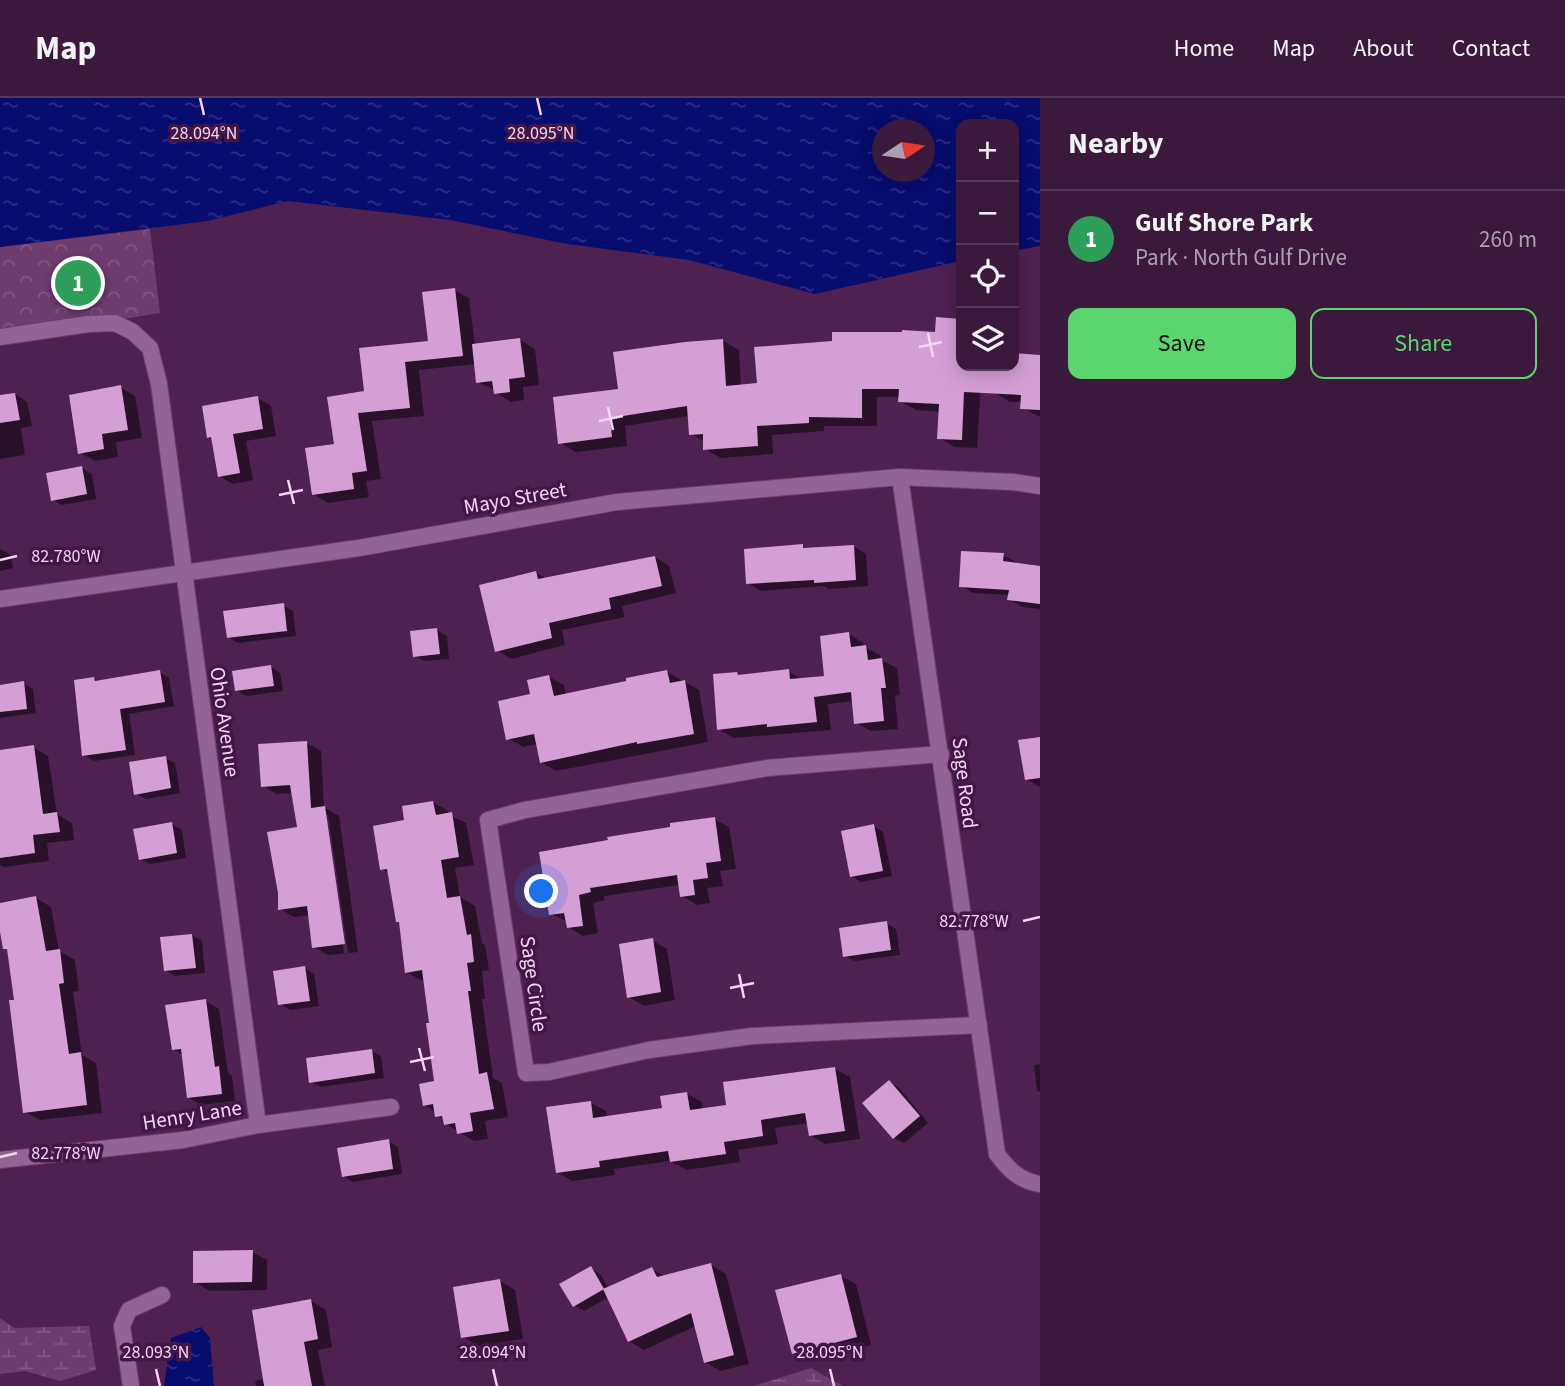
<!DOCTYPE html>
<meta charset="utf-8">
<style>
:root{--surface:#3b193c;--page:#462647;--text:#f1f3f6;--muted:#aca0af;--line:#543856;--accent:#5bd56e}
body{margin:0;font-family:"Source Sans 3",sans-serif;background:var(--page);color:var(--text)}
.controls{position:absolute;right:21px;top:21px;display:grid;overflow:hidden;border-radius:14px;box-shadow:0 4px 18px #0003}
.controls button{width:63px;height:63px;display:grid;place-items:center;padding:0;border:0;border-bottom:2px solid var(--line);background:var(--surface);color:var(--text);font:35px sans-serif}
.compass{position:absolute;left:872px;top:21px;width:63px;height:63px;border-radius:50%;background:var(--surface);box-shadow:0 4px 18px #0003;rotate:77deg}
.you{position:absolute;left:542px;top:794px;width:24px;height:24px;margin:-18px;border:5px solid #fff;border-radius:50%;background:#1a73e8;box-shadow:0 0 0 10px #1a73e833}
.badge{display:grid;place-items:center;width:46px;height:46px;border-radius:50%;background:var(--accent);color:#fff;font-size:23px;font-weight:700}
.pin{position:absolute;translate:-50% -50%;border:4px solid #fff;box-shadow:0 2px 7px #0006}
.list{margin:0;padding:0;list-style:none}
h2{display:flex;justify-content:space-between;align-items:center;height:91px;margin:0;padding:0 28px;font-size:30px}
h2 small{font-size:23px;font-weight:400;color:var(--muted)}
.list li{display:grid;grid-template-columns:46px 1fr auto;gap:21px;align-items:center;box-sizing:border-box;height:98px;padding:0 28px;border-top:2px solid var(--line)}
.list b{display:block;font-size:26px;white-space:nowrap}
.list p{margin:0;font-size:23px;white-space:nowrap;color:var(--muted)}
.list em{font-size:23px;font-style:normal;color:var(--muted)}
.actions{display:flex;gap:14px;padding:21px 28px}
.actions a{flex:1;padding:16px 0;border:2px solid var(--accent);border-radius:14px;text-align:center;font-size:24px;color:var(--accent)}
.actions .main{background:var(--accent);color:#111}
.icon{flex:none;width:38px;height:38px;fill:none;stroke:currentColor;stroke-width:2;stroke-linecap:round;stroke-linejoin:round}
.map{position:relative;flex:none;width:1040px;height:1288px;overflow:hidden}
header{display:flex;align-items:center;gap:42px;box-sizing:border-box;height:98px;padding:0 35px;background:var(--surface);border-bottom:2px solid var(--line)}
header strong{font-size:33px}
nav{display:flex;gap:38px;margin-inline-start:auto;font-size:24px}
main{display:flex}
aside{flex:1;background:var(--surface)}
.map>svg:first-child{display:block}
.wetland{fill:url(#wetland-marsh)}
.park{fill:url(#park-crowns)}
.water{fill:url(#water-ripples);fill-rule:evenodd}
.shadow{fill:#0007;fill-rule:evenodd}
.building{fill:#d59ed5}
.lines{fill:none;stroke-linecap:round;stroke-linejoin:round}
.street-casing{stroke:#68406a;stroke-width:18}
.street{stroke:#956295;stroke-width:16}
.ticks{fill:none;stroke:#f2d6f2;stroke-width:2.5}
.labels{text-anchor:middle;stroke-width:7;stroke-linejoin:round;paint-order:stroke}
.street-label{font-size:21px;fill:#f2d6f2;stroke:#441645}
.ticks-label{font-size:18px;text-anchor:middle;fill:#f2d6f2;stroke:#441645;stroke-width:7;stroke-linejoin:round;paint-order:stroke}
</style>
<header>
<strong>Map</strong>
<nav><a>Home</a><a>Map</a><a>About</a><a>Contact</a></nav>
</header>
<main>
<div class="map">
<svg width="1040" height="1288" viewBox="0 0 1040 1288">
<defs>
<pattern id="wetland-marsh" width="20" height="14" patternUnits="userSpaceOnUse" patternTransform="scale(1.75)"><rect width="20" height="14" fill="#6f3c6f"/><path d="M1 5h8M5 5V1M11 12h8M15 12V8" fill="none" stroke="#845784"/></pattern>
<pattern id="park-crowns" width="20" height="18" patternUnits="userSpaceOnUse" patternTransform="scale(1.75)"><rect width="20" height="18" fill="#6f3c6f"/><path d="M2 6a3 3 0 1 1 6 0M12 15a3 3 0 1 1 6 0" fill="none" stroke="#845784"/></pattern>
<pattern id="water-ripples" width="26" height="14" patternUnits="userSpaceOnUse" patternTransform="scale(1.75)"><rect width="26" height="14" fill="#070c6f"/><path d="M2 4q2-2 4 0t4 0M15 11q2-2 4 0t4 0" fill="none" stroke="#2c2f84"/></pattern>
</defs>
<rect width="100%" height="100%" fill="#4f2150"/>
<!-- wetland -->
<g class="wetland">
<polygon points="0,1220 14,1230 89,1228 96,1272 60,1283 25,1273 0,1276"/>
<polygon points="811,1270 843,1288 754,1288"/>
</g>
<!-- park -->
<polygon class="park" points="150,131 160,215 0,241 0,149"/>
<!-- water -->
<g class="water">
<path d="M 0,0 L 1040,0 L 1040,148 L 1014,153 L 1014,26 L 961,26 L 961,163 L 815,196 L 689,162 L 567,146 L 450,122 L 288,103 L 208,123 L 0,149 ZM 883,32 L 925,32 L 925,74 L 883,74 Z"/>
<polygon points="201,1229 210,1240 214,1288 164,1288 171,1240"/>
</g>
<!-- shadow -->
<g class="shadow">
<polygon points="454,192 469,200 475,247 520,242 535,251 539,287 523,289 524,302 511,304 496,295 495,292 478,284 476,266 419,272 424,318 372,323 381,381 366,383 369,399 328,405 313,396 336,347 366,295 361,251 430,244"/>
<polygon points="937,221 961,222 961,268 982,268 977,350 955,349 939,340 940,314 916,312 900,303 900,299 877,299 877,328 824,328 824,333 772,337 773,356 721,360 705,351 704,343 691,336 689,318 625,328 627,348 576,354 560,345 620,292 723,243 739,252 741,288 759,287 937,236"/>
<polygon points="1014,257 1040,259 1040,319 1022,310 1022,304 1010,304 995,295 997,268 1014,268"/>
<polygon points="120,289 135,298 142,340 116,344 118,359 95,363 80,355"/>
<polygon points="15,296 27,304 32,328 21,330 25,357 0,361 0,299"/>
<polygon points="258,300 271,308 276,338 246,343 253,382 233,386 219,378 214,342 209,339"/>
<polygon points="82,370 92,376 96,401 62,407 53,402"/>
<polygon points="802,448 808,451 853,448 866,456 868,488 829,491 824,488 761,493 748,485"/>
<polygon points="0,451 11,457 13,470 0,473"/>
<polygon points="1003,457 1016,464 1016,467 1040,470 1040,511 1022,509 1009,501 1010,497 973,495 961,488"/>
<polygon points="655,459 669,468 676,495 622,508 625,519 562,532 565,547 511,561 497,552 535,474 547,481"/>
<polygon points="283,507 293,513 296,538 238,545 228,539"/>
<polygon points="437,532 447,538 449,561 424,563 414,558"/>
<polygon points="849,536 863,545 864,549 880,557 881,562 897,570 900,597 895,598 898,631 871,633 856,625 854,603 828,606 831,632 733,640 719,631 737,576 741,578 788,573 803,582 826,579"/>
<polygon points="271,569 280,575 283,593 246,598 236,592"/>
<polygon points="160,574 169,580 174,608 129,616 135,657 94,663 84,657 94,580 100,584"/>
<polygon points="667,574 699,592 708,644 556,673 541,664 537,646 523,649 508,640 533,597 549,579 564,587 566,597"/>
<polygon points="23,585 33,591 36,615 0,620 0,588"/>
<polygon points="1040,640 1040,689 1026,681"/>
<path d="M 306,645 L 321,653 L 324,709 L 339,718 L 358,854 L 328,857 L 314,849 L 310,817 L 294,819 L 280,811 L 299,731 L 293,695 L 277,696 L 263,688 ZM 325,717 L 328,717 L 348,855 L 344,855 Z"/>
<polygon points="33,649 48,658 57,716 72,725 74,742 47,745 49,763 4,769 0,767 0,654"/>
<polygon points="165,660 175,665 180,695 146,701 136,696"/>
<polygon points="433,704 448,713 449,717 466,725 474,767 455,770 460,799 475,808 482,845 485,847 489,872 482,873 485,901 482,901 493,980 502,985 508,1019 485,1023 488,1041 474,1043 446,1026 445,1022 437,1018 436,1014 424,1007 436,985 425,882 421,882 406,874 401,825 389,775 382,771 406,724"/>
<polygon points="714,721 729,729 736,771 720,773 723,788 707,790 710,805 697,807 682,798 680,787 604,798 605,802 593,805 598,835 583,838 568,829 568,824 551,816 672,731"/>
<polygon points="172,726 182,732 186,760 150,766 140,761"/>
<polygon points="874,728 883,734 892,778 861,784 851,778"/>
<polygon points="36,800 51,809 59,853 75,862 79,893 73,894 82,957 96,965 102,1015 40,1022 25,1014 15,903 9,853 5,850 0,824 0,806"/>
<polygon points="886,825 896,831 900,857 855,863 845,858"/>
<polygon points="192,837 202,843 205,875 175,878 165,872"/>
<polygon points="652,842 667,851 675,902 644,908 629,899"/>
<polygon points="305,870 314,876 319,908 290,912 280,906"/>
<polygon points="206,903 219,911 228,975 232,978 235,1003 201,1007 188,999 183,957 173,951"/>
<polygon points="371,953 381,958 384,980 321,989 311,984"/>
<polygon points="1040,966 1040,994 1037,993 1034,967"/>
<polygon points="835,971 850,979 860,1041 825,1046 810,1037 808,1025 775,1030 778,1046 738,1052 740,1064 687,1072 670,1063 614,1071 615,1077 572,1083 557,1074 591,1005 606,1013 607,1020 664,1012 687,996 702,1004 703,1012 728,1008"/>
<polygon points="890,984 899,990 928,1025 904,1045 894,1040"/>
<polygon points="388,1043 398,1049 402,1076 353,1084 343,1078"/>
<polygon points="252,1154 267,1162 267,1192 210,1193 195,1184"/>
<polygon points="711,1167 726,1176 749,1266 720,1273 705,1264 696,1228 644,1252 629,1243 609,1199 584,1213 574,1207 591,1170 600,1176 609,1191 652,1171 666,1179"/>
<polygon points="841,1178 856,1186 871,1247 808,1263 793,1255"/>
<polygon points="500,1183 515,1192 523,1241 478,1248 463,1239"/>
<polygon points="311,1203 326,1212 332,1249 318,1252 325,1288 256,1288 255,1283 265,1281"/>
</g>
<!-- building -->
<g class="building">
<polygon points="455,190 463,258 405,264 410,310 358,315 367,373 352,375 354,391 312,397 305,350 334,346 327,299 364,293 359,250 428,243 422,194"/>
<polygon points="936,219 961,221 961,268 1014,268 1014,255 1040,257 1040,312 1020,311 1021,297 964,294 962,342 937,341 939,306 898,304 899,291 862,291 862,320 809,319 809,325 757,328 758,348 703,352 703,336 689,337 687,308 610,320 612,339 558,346 553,299 618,291 613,254 685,244 723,241 726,288 757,285 754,249 832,243 832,234 902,234 902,232 935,234"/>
<polygon points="520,240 525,279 509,281 510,294 494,296 492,283 476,285 472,246"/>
<polygon points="121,287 128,332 102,336 104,351 78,356 69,297"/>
<polygon points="15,295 20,322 0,325 0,297"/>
<polygon points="258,298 263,331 233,336 240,375 218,379 211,339 207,340 202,308"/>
<polygon points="82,368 87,396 51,403 46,375"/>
<polygon points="803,446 803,450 854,447 856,482 814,485 814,482 746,486 744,451"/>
<polygon points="961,453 1004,455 1003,463 1040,468 1040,506 1007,502 1009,492 959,489"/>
<polygon points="655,458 662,488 609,500 611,511 549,525 552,540 495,554 479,487 536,473 538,481"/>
<polygon points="284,505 287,533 227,540 223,513"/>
<polygon points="437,530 440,556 413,559 410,533"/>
<polygon points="849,534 851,549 866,547 868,562 882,560 886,590 881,590 884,623 854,626 851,594 814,599 817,624 767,629 767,626 717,632 713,576 737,574 738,577 789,571 790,581 824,578 820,538"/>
<polygon points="271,567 274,588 235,593 232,573"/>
<polygon points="160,572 165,604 120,611 126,652 82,658 74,582 94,579 95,583"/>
<polygon points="667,572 670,585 685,582 694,636 637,646 637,644 540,665 534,636 506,642 498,603 530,596 527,582 549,577 554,598 626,583 626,580"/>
<polygon points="24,583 27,611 0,614 0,587"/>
<polygon points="1040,639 1040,680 1025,682 1018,642"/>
<polygon points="307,643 311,710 325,708 345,846 312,850 307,808 278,812 278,795 267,734 297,729 290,687 261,689 258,646"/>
<polygon points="34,647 43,716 57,714 60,734 33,737 35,755 0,760 0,652"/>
<polygon points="166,658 171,690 134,697 129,664"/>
<polygon points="433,703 436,717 452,714 459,759 441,762 447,800 460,798 467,837 471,836 474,864 467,865 471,893 468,893 479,976 487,974 494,1011 470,1015 473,1033 457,1036 455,1025 444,1027 442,1018 435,1019 433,1006 423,1008 419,986 434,983 426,925 429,925 422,872 405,875 399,824 396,824 387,771 380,772 373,728 404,722 402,708"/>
<polygon points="715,719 721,763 706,765 708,780 693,782 695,797 680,799 677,777 590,790 591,794 579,797 583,828 567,830 564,815 549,817 539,754 608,742 607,739 670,729 670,725"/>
<polygon points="172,724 177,755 139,762 133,731"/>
<polygon points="874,726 883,773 850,779 841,733"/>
<polygon points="36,798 46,853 60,851 64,885 59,886 69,956 81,954 87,1007 23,1015 9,902 14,902 7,851 3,851 0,834 0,805"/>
<polygon points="887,823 891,852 843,859 839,830"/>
<polygon points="192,836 196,870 164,873 160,839"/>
<polygon points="653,840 661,894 627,900 619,846"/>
<polygon points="305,868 310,903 278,907 273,873"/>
<polygon points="206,901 215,969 219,968 222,996 187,1000 181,951 172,952 165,907"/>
<polygon points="372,951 375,975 309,985 306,960"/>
<polygon points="835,969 845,1033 809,1038 805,1015 761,1022 763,1038 724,1044 726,1056 670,1064 668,1053 599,1063 600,1069 556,1075 546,1009 591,1003 593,1020 662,1010 660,998 687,994 690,1012 726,1007 723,984"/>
<polygon points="889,982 920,1018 893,1041 862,1005"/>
<polygon points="389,1041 393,1071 342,1079 337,1050"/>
<polygon points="253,1152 252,1184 193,1185 193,1153"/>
<polygon points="711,1165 734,1257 704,1265 691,1215 628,1244 603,1191 652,1169 657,1179"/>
<polygon points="591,1168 604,1191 573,1209 559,1186"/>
<polygon points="841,1176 857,1239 792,1256 775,1192"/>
<polygon points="500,1181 509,1233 461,1240 453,1189"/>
<polygon points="311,1201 318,1241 304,1244 312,1288 264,1288 252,1212"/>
</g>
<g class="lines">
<defs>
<g id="street">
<polyline points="0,239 88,226 115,225 133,234 150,250 159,286 258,1027"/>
<path d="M 900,379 L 997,1056 C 1009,1072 1020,1083 1040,1086"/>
<polyline points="0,501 359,450 617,404 900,379 1013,384 1040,388"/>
<polyline points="941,656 767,670 525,712 488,722 526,975 549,974 649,952 752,938 979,927"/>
<polyline points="0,1062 183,1042 258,1027 391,1009"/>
<polyline points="131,1288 122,1228 129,1212 162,1197"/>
</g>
</defs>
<!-- street casing -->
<use href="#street" class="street-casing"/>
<!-- street -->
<use href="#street" class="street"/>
</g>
<!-- ticks -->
<path class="ticks" d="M 200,0 L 204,17M 537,0 L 541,17M 928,235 L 933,259M 919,249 L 942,244M 608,309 L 613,332M 599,323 L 623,318M 288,382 L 294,406M 279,397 L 303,392M 0,462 L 17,458M 1023,823 L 1040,819M 739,876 L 744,900M 730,890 L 754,885M 419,950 L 425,973M 410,964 L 434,959M 0,1059 L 17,1055M 156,1271 L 160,1288M 493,1271 L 497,1288M 830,1271 L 834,1288"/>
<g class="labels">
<!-- street labels -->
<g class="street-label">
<text transform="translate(515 400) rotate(-10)" y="7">Mayo Street</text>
<text transform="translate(225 624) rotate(82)" y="7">Ohio Avenue</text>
<text transform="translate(965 685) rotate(83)" y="7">Sage Road</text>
<text transform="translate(534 886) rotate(82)" y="7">Sage Circle</text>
<text transform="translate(192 1017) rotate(-9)" y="7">Henry Lane</text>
</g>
</g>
<g class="ticks-label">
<text x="204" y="41">28.094°N</text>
<text x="541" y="41">28.095°N</text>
<text x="66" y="464">82.780°W</text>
<text x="974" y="829">82.778°W</text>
<text x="66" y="1061">82.778°W</text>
<text x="156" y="1260">28.093°N</text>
<text x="493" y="1260">28.094°N</text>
<text x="830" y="1260">28.095°N</text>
</g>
</svg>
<div class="controls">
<button>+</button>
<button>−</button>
<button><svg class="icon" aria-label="locate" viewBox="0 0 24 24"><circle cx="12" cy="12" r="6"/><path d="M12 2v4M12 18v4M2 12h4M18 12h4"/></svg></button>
<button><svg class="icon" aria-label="layers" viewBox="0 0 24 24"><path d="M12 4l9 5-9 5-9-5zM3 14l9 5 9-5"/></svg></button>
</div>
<svg class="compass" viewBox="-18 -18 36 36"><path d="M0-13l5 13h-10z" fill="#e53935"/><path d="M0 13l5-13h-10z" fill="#aca0af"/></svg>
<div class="you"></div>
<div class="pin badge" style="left:78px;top:185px;background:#2e9e5b">1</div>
</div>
<aside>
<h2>Nearby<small></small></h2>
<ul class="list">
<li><span class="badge" style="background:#2e9e5b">1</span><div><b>Gulf Shore Park</b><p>Park · North Gulf Drive</p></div><em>260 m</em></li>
</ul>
<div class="actions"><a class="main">Save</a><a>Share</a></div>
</aside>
</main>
